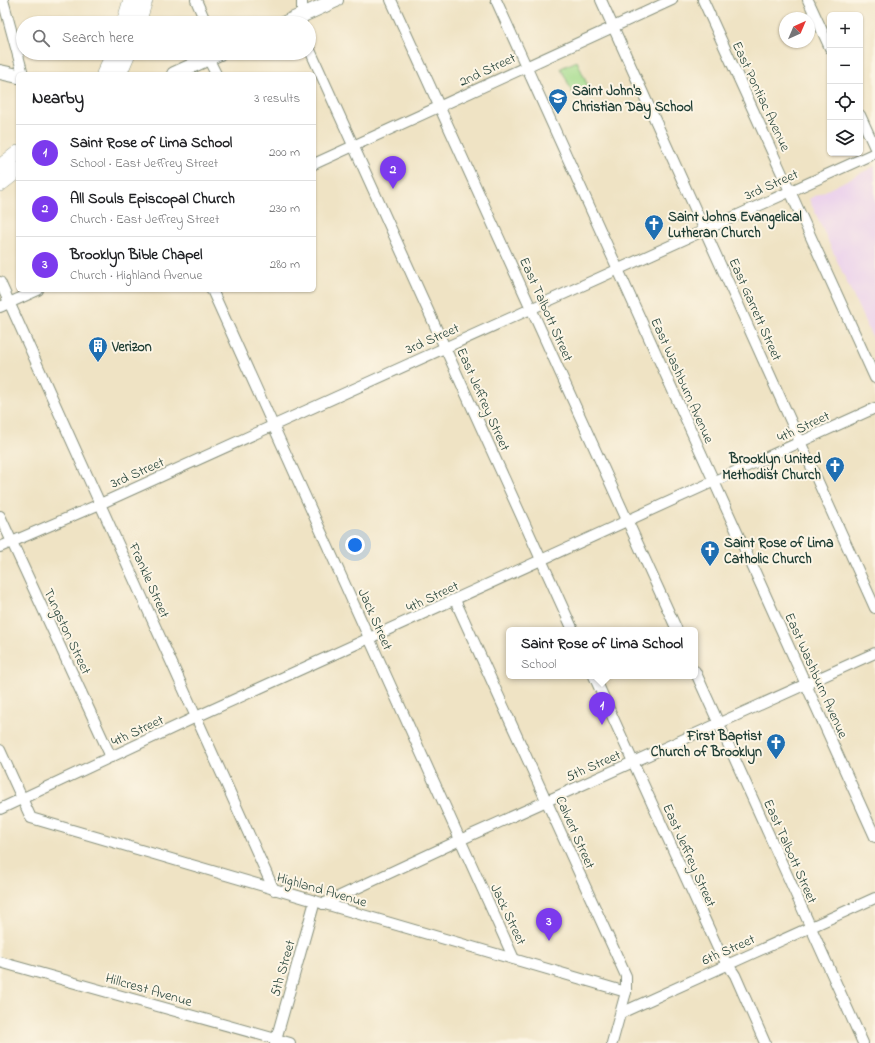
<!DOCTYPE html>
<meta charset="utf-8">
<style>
:root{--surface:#fff;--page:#f2f2f2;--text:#202124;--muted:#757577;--line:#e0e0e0;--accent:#7c3aed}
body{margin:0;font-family:"Indie Flower",sans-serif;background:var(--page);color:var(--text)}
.controls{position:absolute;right:12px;top:12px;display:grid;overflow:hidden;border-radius:6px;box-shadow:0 1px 3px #0004}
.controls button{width:36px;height:36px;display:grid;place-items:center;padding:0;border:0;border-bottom:1px solid var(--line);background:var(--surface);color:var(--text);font:20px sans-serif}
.compass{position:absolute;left:779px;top:12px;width:36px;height:36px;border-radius:50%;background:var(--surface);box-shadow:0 1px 3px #0004;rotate:44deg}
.you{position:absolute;left:355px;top:545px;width:14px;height:14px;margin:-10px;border:3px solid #fff;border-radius:50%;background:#1a73e8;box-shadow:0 0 0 6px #1a73e833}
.badge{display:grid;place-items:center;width:26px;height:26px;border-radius:50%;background:var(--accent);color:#fff;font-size:13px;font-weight:700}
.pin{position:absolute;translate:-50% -33px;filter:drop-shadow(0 1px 2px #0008)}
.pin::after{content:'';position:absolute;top:21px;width:14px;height:12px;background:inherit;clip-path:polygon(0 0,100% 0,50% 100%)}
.popup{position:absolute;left:506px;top:627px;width:192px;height:52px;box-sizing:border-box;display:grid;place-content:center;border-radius:6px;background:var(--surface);filter:drop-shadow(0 1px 3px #0005);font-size:13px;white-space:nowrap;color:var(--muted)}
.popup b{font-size:15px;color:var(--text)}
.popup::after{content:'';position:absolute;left:50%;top:100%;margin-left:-8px;border:8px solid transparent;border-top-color:var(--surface)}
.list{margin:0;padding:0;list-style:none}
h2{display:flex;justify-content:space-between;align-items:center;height:52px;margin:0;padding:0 16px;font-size:17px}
h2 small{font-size:13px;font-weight:400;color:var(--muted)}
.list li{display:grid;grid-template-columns:26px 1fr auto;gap:12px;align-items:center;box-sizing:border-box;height:56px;padding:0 16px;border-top:1px solid var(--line)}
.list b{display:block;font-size:15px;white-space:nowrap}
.list p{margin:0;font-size:13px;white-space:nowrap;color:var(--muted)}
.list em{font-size:13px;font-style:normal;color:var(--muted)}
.icon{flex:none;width:22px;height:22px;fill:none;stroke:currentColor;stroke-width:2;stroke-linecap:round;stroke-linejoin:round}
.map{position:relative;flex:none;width:875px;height:1043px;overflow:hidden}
.search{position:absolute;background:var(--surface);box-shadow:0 1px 3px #0004;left:16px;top:16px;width:300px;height:44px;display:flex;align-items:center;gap:10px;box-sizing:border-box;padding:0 14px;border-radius:22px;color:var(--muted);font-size:15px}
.panel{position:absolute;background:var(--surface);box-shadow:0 1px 3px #0004;left:16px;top:72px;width:300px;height:220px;border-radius:6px}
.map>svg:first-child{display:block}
.built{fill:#ebd1ec}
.green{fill:#a4dc8d;stroke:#628c60}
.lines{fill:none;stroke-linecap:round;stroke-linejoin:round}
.street-casing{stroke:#87907c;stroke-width:12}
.secondary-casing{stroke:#87907c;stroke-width:16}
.primary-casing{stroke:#87907c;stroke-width:16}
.street{stroke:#fff;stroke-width:10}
.secondary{stroke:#fff;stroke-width:14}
.primary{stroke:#fff;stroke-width:15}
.labels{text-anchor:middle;stroke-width:4;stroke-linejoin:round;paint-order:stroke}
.street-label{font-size:14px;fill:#1f3d34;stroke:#fcf5e5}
.poi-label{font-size:14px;font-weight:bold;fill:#1f3d34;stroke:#fcf5e5;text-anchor:start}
</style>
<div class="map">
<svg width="875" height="1043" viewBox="0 0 875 1043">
<rect width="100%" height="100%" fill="#fcf5e5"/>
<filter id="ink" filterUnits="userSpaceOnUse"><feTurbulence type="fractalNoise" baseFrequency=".025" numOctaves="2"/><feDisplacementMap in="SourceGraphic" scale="8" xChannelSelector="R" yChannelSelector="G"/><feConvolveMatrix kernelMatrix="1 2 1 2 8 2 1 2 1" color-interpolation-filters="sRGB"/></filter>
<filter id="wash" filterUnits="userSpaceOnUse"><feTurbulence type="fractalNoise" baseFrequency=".012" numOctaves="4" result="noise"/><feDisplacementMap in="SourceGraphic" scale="16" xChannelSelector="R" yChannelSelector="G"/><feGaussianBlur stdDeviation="0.9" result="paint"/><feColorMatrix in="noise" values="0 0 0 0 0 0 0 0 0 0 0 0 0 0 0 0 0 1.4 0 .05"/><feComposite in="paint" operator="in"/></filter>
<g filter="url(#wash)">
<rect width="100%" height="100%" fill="#efe3c4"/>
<!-- built -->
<polygon class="built" points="875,166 875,344 809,199"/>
<!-- green -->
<polygon class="green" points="577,61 590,91 575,98 561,68"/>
</g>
<g filter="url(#ink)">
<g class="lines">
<defs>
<g id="street">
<polyline points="3,0 23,74"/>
<polyline points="196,0 206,23"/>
<polyline points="391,0 677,630"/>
<polyline points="496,0 875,837"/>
<polyline points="601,0 875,608"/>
<polyline points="703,0 875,378"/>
<polyline points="808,0 830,48"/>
<polyline points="302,20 302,0"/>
<polyline points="309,48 573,630"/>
<polyline points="208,58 216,74"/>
<polyline points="860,115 875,148"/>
<polyline points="314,164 672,0"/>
<polyline points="0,282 274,890"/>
<polyline points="212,290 514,959"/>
<polyline points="0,307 38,290"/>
<polyline points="0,516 111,757"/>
<polyline points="0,547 100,504 875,153"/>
<polyline points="455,600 626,976 626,992 612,1043"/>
<polyline points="695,671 863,1043"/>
<polyline points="594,676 720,953 735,975 765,1043"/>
<polyline points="0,750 31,818 626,992"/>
<polyline points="0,809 196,717 875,408"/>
<polyline points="323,904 460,840 875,653"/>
<polyline points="0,962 290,1043"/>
<polyline points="621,1013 875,898"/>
<polyline points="275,1043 315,901"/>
</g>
<g id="secondary">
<polyline points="285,23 336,0"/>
<polyline points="0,72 18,76"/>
<polyline points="174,74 220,53"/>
</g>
<g id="primary">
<polyline points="124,23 131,0"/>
<polyline points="138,23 145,0"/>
<polyline points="104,74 114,53"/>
<polyline points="119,74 128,53"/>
<polyline points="0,167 18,153"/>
<polyline points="0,184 18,170"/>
</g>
</defs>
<!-- street casing -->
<use href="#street" class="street-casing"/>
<!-- secondary casing -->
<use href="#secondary" class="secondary-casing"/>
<!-- primary casing -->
<use href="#primary" class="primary-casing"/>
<!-- street -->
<use href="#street" class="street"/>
<!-- secondary -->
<use href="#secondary" class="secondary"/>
<!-- primary -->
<use href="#primary" class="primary"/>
</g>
</g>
<!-- icons -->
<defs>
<symbol id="school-pin" viewBox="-11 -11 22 30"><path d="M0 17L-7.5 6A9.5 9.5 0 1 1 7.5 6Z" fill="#1f6fb2" stroke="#fcf5e5"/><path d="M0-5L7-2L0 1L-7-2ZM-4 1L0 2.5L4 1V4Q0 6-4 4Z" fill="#fff"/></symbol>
<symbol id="church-pin" viewBox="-11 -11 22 30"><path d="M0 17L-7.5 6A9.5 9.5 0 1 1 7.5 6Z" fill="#1f6fb2" stroke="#fcf5e5"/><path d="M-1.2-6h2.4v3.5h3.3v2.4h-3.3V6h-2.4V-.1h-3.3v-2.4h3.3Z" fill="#fff"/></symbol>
<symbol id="building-pin" viewBox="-11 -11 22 30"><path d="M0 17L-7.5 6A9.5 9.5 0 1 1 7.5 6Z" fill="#1f6fb2" stroke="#fcf5e5"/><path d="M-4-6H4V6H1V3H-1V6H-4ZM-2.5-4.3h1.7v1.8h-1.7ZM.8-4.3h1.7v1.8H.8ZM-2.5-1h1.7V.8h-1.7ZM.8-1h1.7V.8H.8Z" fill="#fff"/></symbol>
</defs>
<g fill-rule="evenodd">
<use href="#school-pin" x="547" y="87" width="22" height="30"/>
<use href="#church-pin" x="643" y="213" width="22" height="30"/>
<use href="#building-pin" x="87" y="335" width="22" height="30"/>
<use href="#church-pin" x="824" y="455" width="22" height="30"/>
<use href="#church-pin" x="699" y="539" width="22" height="30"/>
<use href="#church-pin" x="765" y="732" width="22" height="30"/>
</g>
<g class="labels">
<!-- street labels -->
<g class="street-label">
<text transform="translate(487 69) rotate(-25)" y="5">2nd Street</text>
<text transform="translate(762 96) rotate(65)" y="5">East Pontiac Avenue</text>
<text transform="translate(771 184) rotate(-24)" y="5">3rd Street</text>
<text transform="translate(547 309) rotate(66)" y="5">East Talbott Street</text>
<text transform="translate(756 309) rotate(66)" y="5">East Garrett Street</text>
<text transform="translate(432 338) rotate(-24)" y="5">3rd Street</text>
<text transform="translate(683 380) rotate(66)" y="5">East Washburn Avenue</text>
<text transform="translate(484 399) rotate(66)" y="5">East Jeffrey Street</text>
<text transform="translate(803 426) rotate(-25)" y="5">4th Street</text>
<text transform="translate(137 472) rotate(-24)" y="5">3rd Street</text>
<text transform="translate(150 580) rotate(66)" y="5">Frankle Street</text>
<text transform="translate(432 596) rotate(-25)" y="5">4th Street</text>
<text transform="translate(376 619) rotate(66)" y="5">Jack Street</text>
<text transform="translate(68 631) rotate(65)" y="5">Tungston Street</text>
<text transform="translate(817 675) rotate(66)" y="5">East Washburn Avenue</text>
<text transform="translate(137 730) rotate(-25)" y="5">4th Street</text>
<text transform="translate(593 765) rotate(-24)" y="5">5th Street</text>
<text transform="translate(576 832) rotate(66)" y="5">Calvert Street</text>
<text transform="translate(791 851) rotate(66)" y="5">East Talbott Street</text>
<text transform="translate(690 855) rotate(66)" y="5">East Jeffrey Street</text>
<text transform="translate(322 889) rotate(16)" y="5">Highland Avenue</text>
<text transform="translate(509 914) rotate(65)" y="5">Jack Street</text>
<text transform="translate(728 949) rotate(-24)" y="5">6th Street</text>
<text transform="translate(282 968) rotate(-74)" y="5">5th Street</text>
<text transform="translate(149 989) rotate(16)" y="5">Hillcrest Avenue</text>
</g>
<!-- poi labels -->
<g class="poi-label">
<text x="572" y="95">Saint John's<tspan x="572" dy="16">Christian Day School</tspan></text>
<text x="668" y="221">Saint Johns Evangelical<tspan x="668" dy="16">Lutheran Church</tspan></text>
<text x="112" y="351">Verizon</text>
<text x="821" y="463" text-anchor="end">Brooklyn United<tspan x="821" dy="16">Methodist Church</tspan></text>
<text x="724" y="547">Saint Rose of Lima<tspan x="724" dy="16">Catholic Church</tspan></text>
<text x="762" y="740" text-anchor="end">First Baptist<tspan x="762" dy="16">Church of Brooklyn</tspan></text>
</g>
</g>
</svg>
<div class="controls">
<button>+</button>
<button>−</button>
<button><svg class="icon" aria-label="locate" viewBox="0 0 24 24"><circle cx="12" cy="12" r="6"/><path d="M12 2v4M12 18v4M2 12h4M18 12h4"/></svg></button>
<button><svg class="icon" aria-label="layers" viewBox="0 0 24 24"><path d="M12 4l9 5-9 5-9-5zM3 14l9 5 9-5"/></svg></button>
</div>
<svg class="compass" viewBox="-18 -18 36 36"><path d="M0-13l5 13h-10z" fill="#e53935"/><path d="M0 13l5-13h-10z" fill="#757577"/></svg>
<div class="you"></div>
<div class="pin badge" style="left:602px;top:725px">1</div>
<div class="popup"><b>Saint Rose of Lima School</b>School</div>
<div class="pin badge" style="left:393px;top:189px">2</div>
<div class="pin badge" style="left:549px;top:941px">3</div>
<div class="search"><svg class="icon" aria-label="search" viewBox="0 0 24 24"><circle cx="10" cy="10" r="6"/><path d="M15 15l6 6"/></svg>Search here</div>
<section class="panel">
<h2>Nearby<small>3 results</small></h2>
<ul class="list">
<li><span class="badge">1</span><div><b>Saint Rose of Lima School</b><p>School · East Jeffrey Street</p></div><em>200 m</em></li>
<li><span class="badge">2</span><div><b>All Souls Episcopal Church</b><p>Church · East Jeffrey Street</p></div><em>230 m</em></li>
<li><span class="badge">3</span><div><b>Brooklyn Bible Chapel</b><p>Church · Highland Avenue</p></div><em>280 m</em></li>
</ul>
</section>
</div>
